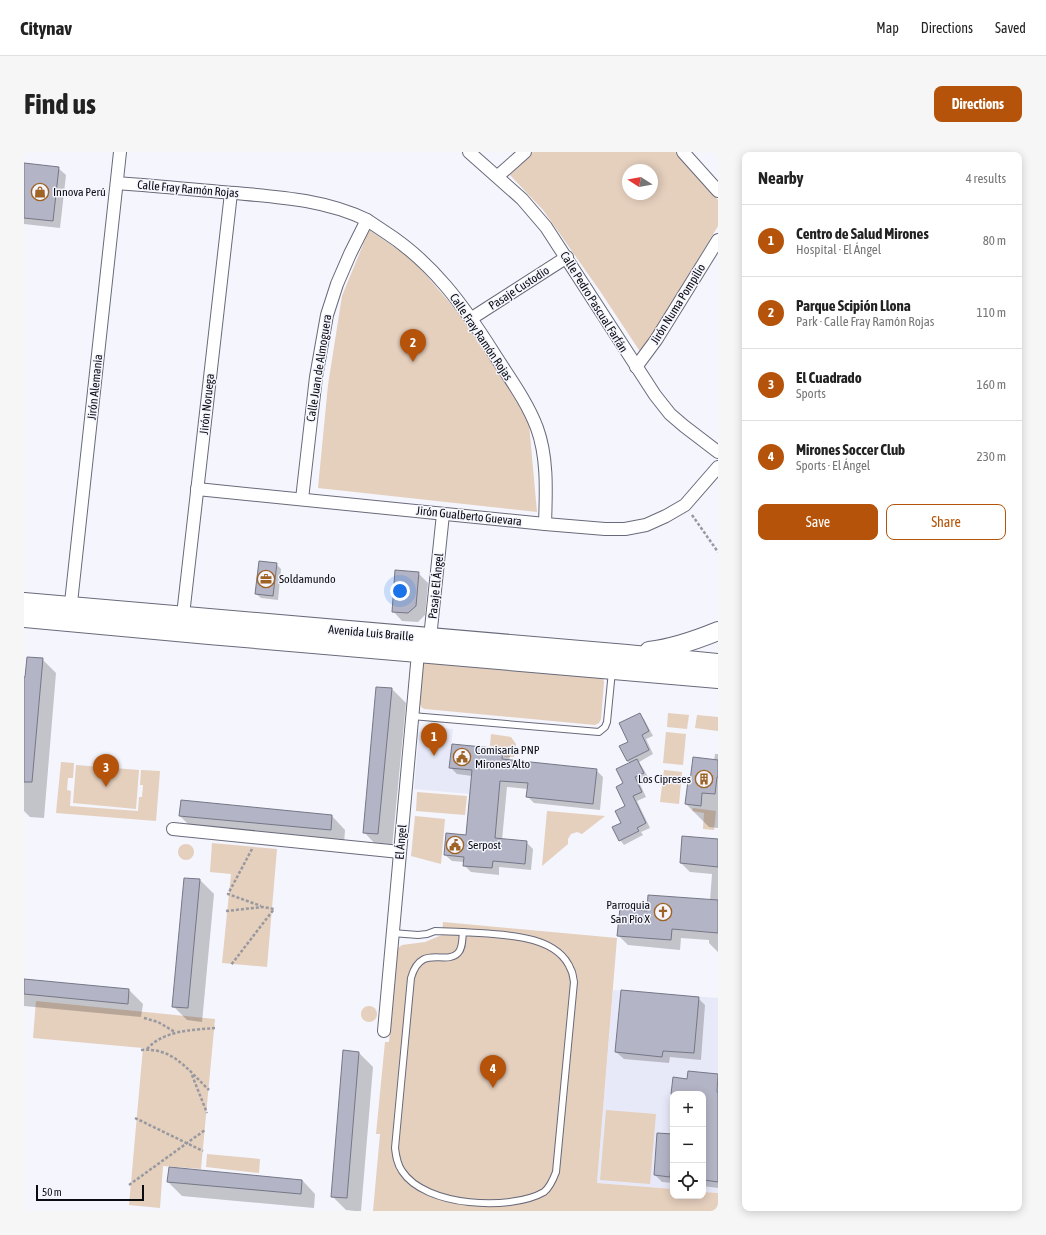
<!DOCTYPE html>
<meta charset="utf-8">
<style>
:root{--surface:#fff;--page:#f6f6f6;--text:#222;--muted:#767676;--line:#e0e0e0;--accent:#b45309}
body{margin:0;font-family:"Asap Condensed",sans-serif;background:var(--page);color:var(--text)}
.controls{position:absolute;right:12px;bottom:12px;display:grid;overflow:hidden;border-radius:8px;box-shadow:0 2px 10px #0003}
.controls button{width:36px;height:36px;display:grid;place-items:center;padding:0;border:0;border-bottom:1px solid var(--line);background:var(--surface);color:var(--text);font:20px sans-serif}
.compass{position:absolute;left:598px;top:12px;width:36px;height:36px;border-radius:50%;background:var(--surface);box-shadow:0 2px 10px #0003;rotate:281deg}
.scale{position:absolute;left:12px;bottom:10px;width:108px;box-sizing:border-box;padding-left:4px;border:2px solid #0b0c12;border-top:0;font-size:11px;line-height:14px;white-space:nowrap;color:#0b0c12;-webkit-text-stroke:3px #f4f5fd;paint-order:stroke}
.you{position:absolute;left:376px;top:439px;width:14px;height:14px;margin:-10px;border:3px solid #fff;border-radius:50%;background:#1a73e8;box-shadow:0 0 0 6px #1a73e833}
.badge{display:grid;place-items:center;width:26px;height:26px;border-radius:50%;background:var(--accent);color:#fff;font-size:13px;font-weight:700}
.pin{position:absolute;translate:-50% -33px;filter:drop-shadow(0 1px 2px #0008)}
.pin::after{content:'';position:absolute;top:21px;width:14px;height:12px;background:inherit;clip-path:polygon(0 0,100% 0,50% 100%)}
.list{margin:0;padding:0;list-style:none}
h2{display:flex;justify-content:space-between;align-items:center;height:52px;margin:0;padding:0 16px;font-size:17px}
h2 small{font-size:13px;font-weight:400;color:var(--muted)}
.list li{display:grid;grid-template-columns:26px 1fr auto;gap:12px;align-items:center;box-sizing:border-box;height:72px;padding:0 16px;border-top:1px solid var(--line)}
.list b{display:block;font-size:15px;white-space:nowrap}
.list p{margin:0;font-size:13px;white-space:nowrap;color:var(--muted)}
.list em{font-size:13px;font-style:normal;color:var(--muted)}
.actions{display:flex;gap:8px;padding:12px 16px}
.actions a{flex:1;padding:9px 0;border:1px solid var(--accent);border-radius:8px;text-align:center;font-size:14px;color:var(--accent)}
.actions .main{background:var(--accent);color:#fff}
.icon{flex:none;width:22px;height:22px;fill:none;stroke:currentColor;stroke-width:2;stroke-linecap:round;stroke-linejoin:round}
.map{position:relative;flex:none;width:694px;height:1059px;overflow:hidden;border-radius:8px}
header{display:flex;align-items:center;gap:24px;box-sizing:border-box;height:56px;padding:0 20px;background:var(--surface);border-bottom:1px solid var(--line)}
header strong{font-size:19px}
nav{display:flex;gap:22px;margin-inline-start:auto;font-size:14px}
.intro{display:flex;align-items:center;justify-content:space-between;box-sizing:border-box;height:96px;padding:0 24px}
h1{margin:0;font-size:28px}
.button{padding:10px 18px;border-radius:8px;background:var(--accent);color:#fff;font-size:14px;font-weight:700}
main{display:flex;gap:24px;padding:0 24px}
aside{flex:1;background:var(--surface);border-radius:8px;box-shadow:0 2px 10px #0003}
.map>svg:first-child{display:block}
.built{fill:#e8e9f8}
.green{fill:#e5cfbd;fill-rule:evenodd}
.shadow{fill:#0003}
.building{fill:#b3b5c6;stroke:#757787}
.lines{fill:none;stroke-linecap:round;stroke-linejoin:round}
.lane-casing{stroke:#686a7a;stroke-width:8}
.street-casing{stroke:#686a7a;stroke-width:14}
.secondary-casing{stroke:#686a7a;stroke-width:20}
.path{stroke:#9899a0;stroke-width:2.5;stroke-dasharray:3 2;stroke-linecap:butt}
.lane{stroke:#fff;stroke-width:6}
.street{stroke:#fff;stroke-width:12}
.secondary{stroke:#fff;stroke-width:18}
.labels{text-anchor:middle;stroke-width:3;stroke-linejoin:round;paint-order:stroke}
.street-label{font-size:12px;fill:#0b0c12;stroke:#f4f5fd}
.poi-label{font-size:12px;fill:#0b0c12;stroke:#f4f5fd;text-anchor:start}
</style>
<header>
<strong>Citynav</strong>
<nav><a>Map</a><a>Directions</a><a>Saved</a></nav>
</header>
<div class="intro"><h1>Find us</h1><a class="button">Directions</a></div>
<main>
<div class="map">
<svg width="694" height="1059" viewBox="0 0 694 1059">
<rect width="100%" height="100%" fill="#f4f5fd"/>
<!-- built -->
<g class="built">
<polygon points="403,575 429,577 425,616 448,618 446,642 390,637 395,583 397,579"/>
<polygon points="589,838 694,846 694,1041 679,1040 679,942 649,942 649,1037 573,1031"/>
</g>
<!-- green -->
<g class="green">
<path d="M 509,0 L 651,0 L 694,48 L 694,74 L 617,201 L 576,139 L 519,58 L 485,22 ZM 604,18 L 628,18 L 628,42 L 604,42 Z"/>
<polygon points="345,78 388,107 458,188 505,272 513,360 294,336 304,233 318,144"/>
<polygon points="401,510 575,524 579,526 580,530 577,567 575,571 571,573 401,557 398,556 396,552 399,513"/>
<polygon points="644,561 665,563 663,577 643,575"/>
<polygon points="673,563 694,565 694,579 671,576"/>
<polygon points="642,580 662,582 659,613 639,611"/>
<polygon points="467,582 487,585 492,592 490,605 480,605 481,596 466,594"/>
<polygon points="37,610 50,611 49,626 44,626 43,638 47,639 46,654 114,659 115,645 118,645 119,633 116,633 117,618 136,619 132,669 32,661"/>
<polygon points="52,613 115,618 112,657 49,651"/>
<polygon points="640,618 658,620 655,652 636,650"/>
<polygon points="393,640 443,644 441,663 392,659"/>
<polygon points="669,656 692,659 690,678 679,677 680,661 668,659"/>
<polygon points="523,659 581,664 558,682 553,680 547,682 544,687 544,692 518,714"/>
<polygon points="391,664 421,667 417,712 387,704"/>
<polygon points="188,691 253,697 243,815 198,811 207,722 186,720"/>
<circle cx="162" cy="700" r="8"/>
<polygon points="419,770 593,786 573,1031 649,1037 649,1044 679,1044 679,1040 694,1041 694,1059 349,1059 356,982 352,982 361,890 365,890 374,796 378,793 401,790 418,783"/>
<polygon points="12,849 191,867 177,1017 139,1014 136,1056 105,1053 119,896 9,886"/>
<circle cx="345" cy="862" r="8"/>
<polygon points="582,958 632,962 626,1032 576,1028"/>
<polygon points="183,1002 236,1007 235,1021 182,1015"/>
</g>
<!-- shadow -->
<g class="shadow">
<polygon points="0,12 34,16 42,23 36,76 0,72"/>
<polygon points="252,412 257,417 254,448 237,446 232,442"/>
<polygon points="394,421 404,431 401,463 394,470 378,469 369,459"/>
<polygon points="18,507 32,521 20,666 6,665 0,659 0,554"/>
<polygon points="368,537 382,551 368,696 353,694 340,680"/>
<polygon points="615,562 620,567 629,584 622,587 629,602 615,610 624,625 615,630 622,645 613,649 626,676 617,680 619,683 600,693 596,688 598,672 603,654 601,631 606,611 603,609 605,590"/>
<polygon points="479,598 486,604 485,609 572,618 579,625 576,658 510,651 503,644 504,637 483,635 478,688 502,690 509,697 507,718 475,715 475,723 447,720 440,713 440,710 428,709 421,703 443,684 448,624 433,622 426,615"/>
<polygon points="691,602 694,602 694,676 685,675 662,652 690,609"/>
<polygon points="156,664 308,664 321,678 320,692 170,678"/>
<polygon points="694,688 694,800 685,791 685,788 657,786 656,798 604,793 594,783 624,760 686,749 688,722 666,720 657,711"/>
<polygon points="176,728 190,742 178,870 163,868 149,854"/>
<polygon points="0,828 105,838 119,852 117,865 0,854"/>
<polygon points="674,846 681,853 677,908 646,905 645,911 600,907 592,900"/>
<polygon points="335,901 349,915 337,1059 331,1059 322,1058 308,1044"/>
<polygon points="665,921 694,923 694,1036 679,1034 679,942 649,942 649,959 646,956 650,926 664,928"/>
<polygon points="634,982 649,983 649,1031 638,1030 631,1023"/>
<polygon points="278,1028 291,1042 290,1056 158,1044 144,1030"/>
</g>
<!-- building -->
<g class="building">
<polygon points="0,11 35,15 29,69 0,66"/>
<polygon points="235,409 253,411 249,444 231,442"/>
<polygon points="371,418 395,420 392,454 384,461 368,460"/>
<polygon points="3,505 19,506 8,630 0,630 0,525 1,525"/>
<polygon points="352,535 368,536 354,682 339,681"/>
<polygon points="616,561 625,579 618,583 625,598 603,609 595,594 604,590 595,571"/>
<polygon points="428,592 479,597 478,607 573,617 569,652 502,645 504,631 476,629 471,686 503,689 501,712 469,709 468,716 439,714 440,705 420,703 422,681 442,683 448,618 425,616"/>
<polygon points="669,605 694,608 694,625 693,625 691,642 678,641 677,654 661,652 664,629 666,629"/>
<polygon points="613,607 620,621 611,625 618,640 609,644 622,671 613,676 615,679 595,689 588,675 597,671 591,659 601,654 592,635 599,631 592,617"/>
<polygon points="157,648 308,663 307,678 155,664"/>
<polygon points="658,684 694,687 694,715 656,711"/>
<polygon points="160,726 176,727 164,856 148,855"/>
<polygon points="624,743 694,748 694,781 648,777 647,788 593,784 596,756 623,759"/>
<polygon points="0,827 105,837 104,852 0,842"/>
<polygon points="597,838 675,845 670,901 639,899 638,905 591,900"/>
<polygon points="319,898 335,900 323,1046 307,1045"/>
<polygon points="664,919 694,922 693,940 694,940 694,1030 680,1028 681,1020 679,1019 679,942 647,942 649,925 663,927"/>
<polygon points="633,981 649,982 646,1025 630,1023"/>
<polygon points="145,1015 278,1028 277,1042 143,1030"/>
</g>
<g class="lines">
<defs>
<g id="lane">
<polyline points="388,564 575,580 581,575 583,570 588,519"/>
<path d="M 439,780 C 472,783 533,780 547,818 C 549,821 549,826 550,830 L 532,1020 C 529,1028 526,1035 520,1040 C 487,1059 401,1055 378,1019 C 373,1012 372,1004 371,996 L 387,826 C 397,791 421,814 434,801 C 439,796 438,787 439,780 Z"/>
<polyline points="368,781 394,783 403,782 411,779 439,780"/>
</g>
<g id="street">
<polyline points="445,0 498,47 522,75 631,243 646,262 660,274 694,300"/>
<polyline points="659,0 694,39"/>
<polyline points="474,24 501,0"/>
<path d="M 93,31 C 133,34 172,38 211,41 C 256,45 302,48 343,68 C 349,72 355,76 361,80 C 408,110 440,154 469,200 C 484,224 503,249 513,276 C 524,306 522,341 521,372"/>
<polyline points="448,166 543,105"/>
<polyline points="612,215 632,188 694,88"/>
<polyline points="173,337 521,372 581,377 601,377 622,373 642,364 661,353 694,315"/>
<polyline points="278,347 292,225 303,163 313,132 326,102 343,68"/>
<polyline points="46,460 96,0"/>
<polyline points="159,463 207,41"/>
<polyline points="149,677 376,700"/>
<polyline points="360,879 394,501 406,486 419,362"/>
</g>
<g id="secondary">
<polyline points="0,450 603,502 694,511"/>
<polyline points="0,466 185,483 694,527"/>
<path d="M 625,499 C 649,496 672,488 694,479"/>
</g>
</defs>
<!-- lane casing -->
<use href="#lane" class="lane-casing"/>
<!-- street casing -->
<use href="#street" class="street-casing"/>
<!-- secondary casing -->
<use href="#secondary" class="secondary-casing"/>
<!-- path -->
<g class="path">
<polyline points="668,363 694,400"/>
<polyline points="228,697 204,742 237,754"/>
<polyline points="202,759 239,755 250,757 207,813"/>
<polyline points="120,866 134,870 151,880"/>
<path d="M 123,897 C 140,878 168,878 191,876"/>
<path d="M 117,898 C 149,895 164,918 185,938"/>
<polyline points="168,923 183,961"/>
<polyline points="111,966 179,999"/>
<polyline points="105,1033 181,978"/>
</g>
<!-- lane -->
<use href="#lane" class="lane"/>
<!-- street -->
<use href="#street" class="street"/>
<!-- secondary -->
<use href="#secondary" class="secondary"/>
</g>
<!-- icons -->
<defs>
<symbol id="shop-ring" viewBox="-11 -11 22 22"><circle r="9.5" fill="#f4f5fd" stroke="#9f6325" stroke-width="1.5"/><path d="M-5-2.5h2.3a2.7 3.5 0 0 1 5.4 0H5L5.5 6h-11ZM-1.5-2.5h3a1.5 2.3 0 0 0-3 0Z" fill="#9f6325"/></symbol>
<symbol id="office-ring" viewBox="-11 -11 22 22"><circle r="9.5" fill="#f4f5fd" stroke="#9f6325" stroke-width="1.5"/><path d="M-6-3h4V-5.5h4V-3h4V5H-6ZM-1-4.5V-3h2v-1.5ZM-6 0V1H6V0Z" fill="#9f6325"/></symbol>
<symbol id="civic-ring" viewBox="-11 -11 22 22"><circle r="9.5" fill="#f4f5fd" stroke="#9f6325" stroke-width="1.5"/><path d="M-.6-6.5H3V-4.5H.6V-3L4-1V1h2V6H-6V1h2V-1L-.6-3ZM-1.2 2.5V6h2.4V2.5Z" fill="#9f6325"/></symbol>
<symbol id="building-ring" viewBox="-11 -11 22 22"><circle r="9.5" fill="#f4f5fd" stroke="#9f6325" stroke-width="1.5"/><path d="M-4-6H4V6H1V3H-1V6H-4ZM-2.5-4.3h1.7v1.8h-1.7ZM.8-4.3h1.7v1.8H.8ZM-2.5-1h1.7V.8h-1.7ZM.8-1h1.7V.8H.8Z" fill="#9f6325"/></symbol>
<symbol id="church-ring" viewBox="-11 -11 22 22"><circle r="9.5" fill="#f4f5fd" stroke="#9f6325" stroke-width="1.5"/><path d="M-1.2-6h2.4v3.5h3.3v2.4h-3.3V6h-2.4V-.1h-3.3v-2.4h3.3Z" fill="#9f6325"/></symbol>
</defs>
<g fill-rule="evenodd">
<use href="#shop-ring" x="6" y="30" width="20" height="20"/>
<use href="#office-ring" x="232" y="417" width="20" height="20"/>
<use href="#civic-ring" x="428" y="595" width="20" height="20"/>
<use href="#building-ring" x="670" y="617" width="20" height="20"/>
<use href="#civic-ring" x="421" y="683" width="20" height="20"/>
<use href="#church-ring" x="629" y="750" width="20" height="20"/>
</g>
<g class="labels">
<!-- street labels -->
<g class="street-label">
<text transform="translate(164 37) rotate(5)" y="4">Calle Fray Ramón Rojas</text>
<text transform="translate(495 136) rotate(-33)" y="4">Pasaje Custodio</text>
<text transform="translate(570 150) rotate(58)" y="4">Calle Pedro Pascual Farfán</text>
<text transform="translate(654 152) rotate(-58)" y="4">Jirón Numa Pompilio</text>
<text transform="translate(457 185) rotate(56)" y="4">Calle Fray Ramón Rojas</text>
<text transform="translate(295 216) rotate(-81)" y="4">Calle Juan de Almoguera</text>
<text transform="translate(71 235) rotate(-84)" y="4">Jirón Alemania</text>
<text transform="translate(183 252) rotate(-84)" y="4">Jirón Noruega</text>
<text transform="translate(445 364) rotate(6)" y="4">Jirón Gualberto Guevara</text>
<text transform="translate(412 434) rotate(-84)" y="4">Pasaje El Ángel</text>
<text transform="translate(347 481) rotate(5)" y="4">Avenida Luis Braille</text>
<text transform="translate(377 690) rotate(-85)" y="4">El Ángel</text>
</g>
<!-- poi labels -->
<g class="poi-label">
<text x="29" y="44">Innova Perú</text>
<text x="255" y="431">Soldamundo</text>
<text x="451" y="602">Comisaría PNP<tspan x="451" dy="14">Mirones Alto</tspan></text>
<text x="667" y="631" text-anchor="end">Los Cipreses</text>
<text x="444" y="697">Serpost</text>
<text x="626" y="757" text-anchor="end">Parroquia<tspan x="626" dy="14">San Pío X</tspan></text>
</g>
</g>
</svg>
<div class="controls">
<button>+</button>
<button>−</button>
<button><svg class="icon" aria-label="locate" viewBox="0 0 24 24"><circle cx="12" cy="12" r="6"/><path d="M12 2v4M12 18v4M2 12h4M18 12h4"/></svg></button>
</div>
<svg class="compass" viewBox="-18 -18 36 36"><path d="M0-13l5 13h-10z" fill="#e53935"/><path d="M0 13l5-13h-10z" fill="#767676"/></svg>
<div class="scale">50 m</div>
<div class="you"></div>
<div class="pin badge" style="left:410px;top:604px">1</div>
<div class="pin badge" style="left:389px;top:210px">2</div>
<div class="pin badge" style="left:82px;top:635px">3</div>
<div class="pin badge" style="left:469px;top:936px">4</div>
</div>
<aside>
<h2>Nearby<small>4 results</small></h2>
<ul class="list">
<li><span class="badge">1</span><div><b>Centro de Salud Mirones</b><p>Hospital · El Ángel</p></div><em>80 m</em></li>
<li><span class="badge">2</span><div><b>Parque Scipión Llona</b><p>Park · Calle Fray Ramón Rojas</p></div><em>110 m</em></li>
<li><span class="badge">3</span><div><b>El Cuadrado</b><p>Sports</p></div><em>160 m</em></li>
<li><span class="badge">4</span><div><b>Mirones Soccer Club</b><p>Sports · El Ángel</p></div><em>230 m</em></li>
</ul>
<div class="actions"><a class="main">Save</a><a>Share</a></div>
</aside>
</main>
